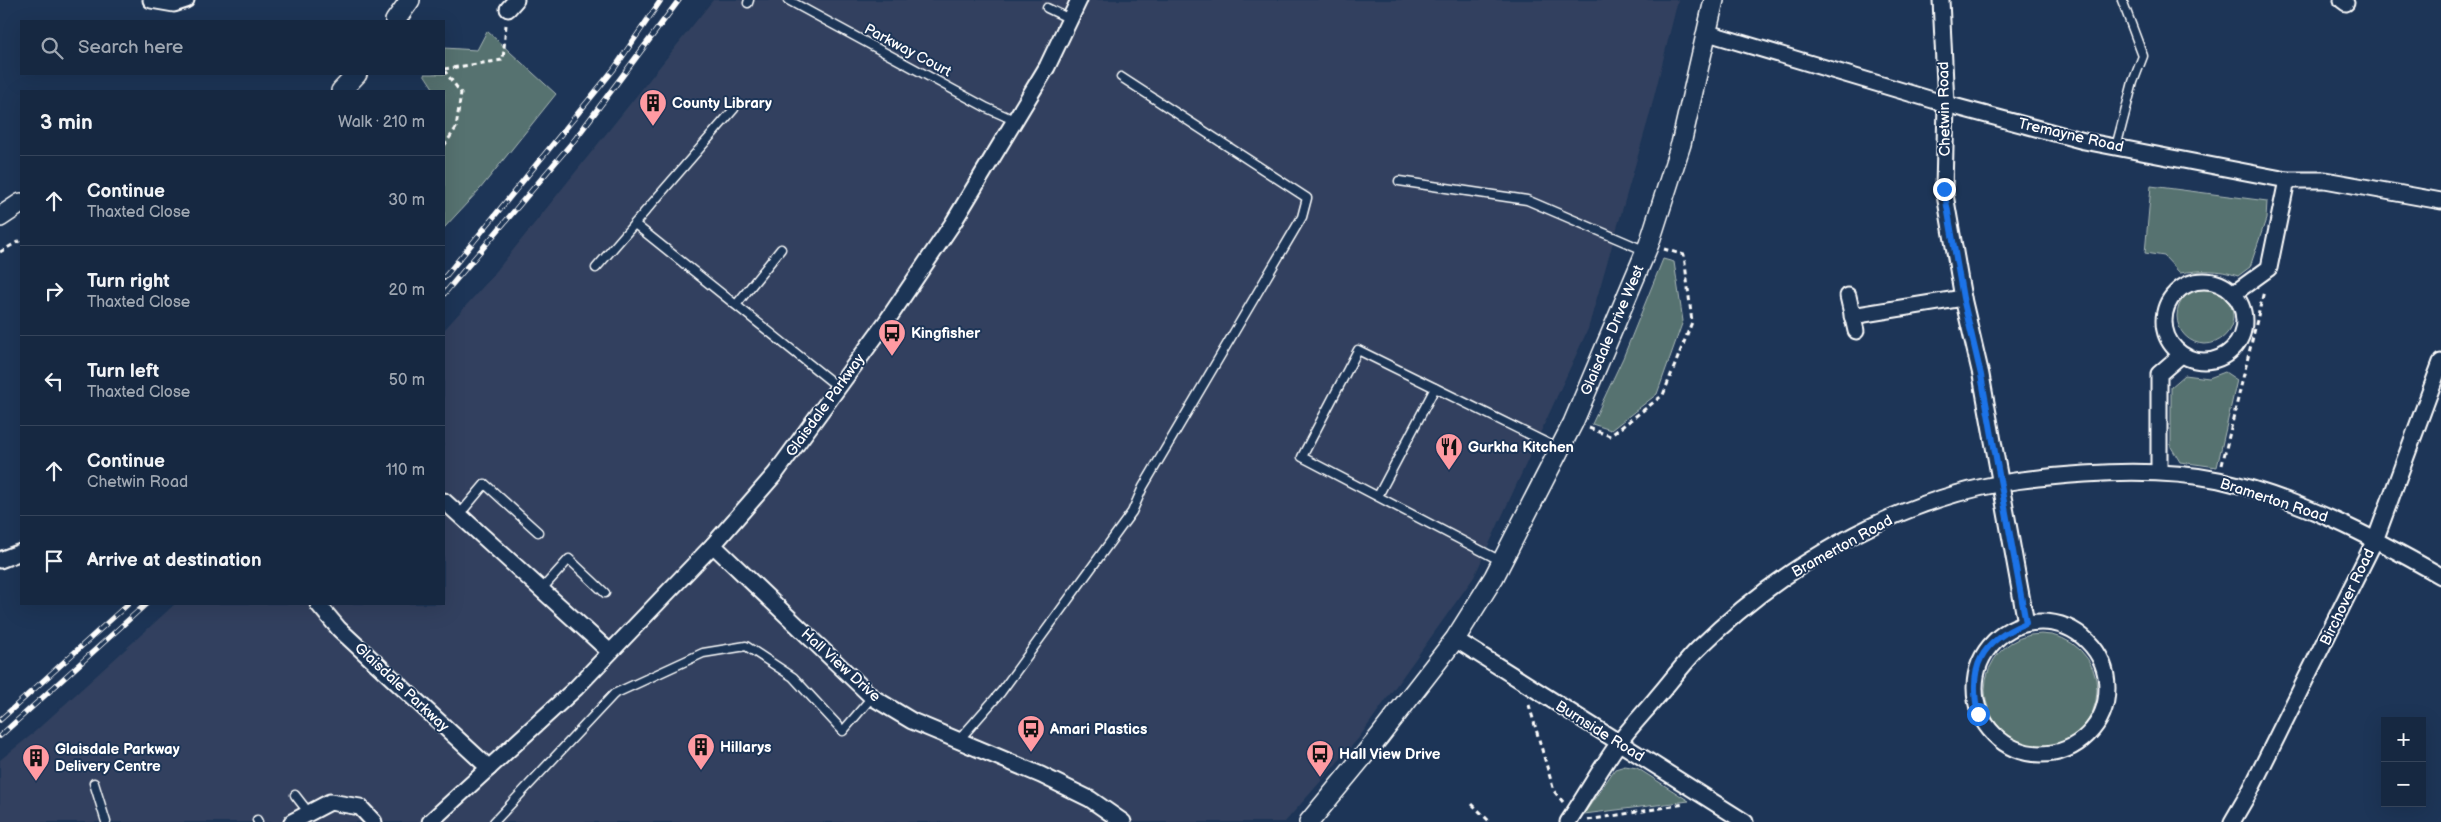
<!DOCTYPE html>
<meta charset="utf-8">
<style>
:root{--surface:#162841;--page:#1f3048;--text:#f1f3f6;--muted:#9ea6b1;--line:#35445a}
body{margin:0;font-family:"Balsamiq Sans",sans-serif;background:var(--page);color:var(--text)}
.controls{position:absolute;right:15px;bottom:15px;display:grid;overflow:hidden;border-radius:0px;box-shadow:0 5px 20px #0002}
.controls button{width:45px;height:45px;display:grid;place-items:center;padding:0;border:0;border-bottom:1px solid var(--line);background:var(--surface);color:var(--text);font:25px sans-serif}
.stop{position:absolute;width:15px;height:15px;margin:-11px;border:4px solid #1a73e8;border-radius:50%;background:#fff}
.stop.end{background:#1a73e8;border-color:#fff;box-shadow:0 1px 5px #0008}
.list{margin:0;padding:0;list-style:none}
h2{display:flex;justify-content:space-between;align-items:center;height:65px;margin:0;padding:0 20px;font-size:21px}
h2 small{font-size:16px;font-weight:400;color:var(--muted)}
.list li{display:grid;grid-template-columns:32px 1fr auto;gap:15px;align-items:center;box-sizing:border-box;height:90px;padding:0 20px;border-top:1px solid var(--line)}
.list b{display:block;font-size:19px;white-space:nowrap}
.list p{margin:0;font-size:16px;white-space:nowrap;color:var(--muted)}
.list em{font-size:16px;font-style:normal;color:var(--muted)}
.icon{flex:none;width:28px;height:28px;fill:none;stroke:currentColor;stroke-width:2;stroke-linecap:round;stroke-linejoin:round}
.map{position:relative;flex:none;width:2441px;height:822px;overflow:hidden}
.search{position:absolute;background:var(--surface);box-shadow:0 5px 20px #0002;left:20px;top:20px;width:425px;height:55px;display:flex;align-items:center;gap:12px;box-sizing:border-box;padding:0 18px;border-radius:0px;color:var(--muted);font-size:19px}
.panel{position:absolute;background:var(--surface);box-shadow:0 5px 20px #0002;left:20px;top:90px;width:425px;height:515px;border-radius:0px}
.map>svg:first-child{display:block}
.built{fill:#31415e}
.green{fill:#56726f;stroke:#aab8b7}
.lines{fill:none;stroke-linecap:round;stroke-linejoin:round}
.service-casing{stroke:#fff;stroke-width:11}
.minor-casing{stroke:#fff;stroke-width:19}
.tertiary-casing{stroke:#fff;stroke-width:22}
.path{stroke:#fff;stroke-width:3;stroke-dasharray:5 4;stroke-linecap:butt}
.service{stroke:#1d3557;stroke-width:8}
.minor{stroke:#1d3557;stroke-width:15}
.tertiary{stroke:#1d3557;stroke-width:19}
.rail-casing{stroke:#fff;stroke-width:5.5}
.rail{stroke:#1d3557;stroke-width:4;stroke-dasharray:11;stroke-linecap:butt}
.route{stroke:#1a73e8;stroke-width:6}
.labels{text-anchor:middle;stroke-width:4;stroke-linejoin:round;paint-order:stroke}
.street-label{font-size:15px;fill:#fff;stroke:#1d3557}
.poi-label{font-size:15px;font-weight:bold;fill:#fff;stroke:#1d3557;text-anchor:start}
</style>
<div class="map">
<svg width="2441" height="822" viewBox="0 0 2441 822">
<rect width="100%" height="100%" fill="#1d3557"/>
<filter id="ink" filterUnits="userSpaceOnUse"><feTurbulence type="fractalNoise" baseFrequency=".02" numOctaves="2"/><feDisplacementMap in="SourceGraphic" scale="10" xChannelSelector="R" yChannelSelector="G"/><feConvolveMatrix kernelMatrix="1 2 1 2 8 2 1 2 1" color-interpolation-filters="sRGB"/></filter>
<g filter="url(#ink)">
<!-- built -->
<polygon class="built" points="713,0 1678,0 1649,117 1588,329 1474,577 1358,739 1285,822 0,822 0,760 30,736 175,604 444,604 444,330 490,279"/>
<!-- green -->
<g class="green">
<polygon points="487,31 556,94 480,189 444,228 444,91 435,91 424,74 444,74 444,48 477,50"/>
<path d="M 2151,186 L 2267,201 L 2266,219 L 2250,267 L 2238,276 C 2218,269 2201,270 2180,273 L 2164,256 L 2145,253 Z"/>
<polygon points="1663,259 1674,262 1683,321 1657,394 1611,430 1592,424 1623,358"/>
<circle cx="2205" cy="316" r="28"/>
<polygon points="2225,372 2237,380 2217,467 2180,462 2171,447 2171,387 2185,375 2209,378"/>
<circle cx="2041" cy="690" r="56"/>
<polygon points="1625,766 1637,768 1689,801 1584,814 1615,769"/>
</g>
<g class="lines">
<defs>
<g id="service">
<polyline points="788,0 987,108 1016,121"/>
<polyline points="748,3 749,0"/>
<polyline points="1047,8 1070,19"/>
<polyline points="2116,147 2133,82 2143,56 2122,0"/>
<polyline points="1399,181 1527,200 1646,251"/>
<polyline points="636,225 838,387"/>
<polyline points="596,268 734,109"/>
<polyline points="736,305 781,249"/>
<polyline points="1378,496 1435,388"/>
<polyline points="459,515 485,484 538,532"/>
<polyline points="1501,561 1302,457 1304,453 1358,350 1559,449"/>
<polyline points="541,590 569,559 605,593"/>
<polyline points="958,741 1001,692 1132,512 1143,487 1302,217 1307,198 1121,77"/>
<polyline points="94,783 106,822"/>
<polyline points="295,795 309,813"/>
<polyline points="257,820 258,822"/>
<polyline points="494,822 614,694 703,653 746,646 793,677 843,731 872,697"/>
</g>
<g id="minor">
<polyline points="151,0 174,4 186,0"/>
<polyline points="1941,0 1946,104 1944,189 1963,298 1981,375 2026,623"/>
<polyline points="2342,0 2346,3"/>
<polyline points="508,9 516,0"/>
<polyline points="1708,33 1946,104 2084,141 2287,180 2325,180 2441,201"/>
<circle cx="2204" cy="321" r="40"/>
<polyline points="2233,294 2269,268 2287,180"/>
<polyline points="1848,296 1856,331"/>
<polyline points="1852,316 1963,298"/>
<polyline points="2159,471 2159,374 2181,355"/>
<polyline points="444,501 610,652"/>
<polyline points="713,545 872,697 912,721 1041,775 1090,799 1123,822"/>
<polyline points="0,560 21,552"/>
<polyline points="318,604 339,629 489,768"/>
<circle cx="2041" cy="688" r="66"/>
<polyline points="1455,639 1745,822"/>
<polyline points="292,822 330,802 360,807 374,822"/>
<polyline points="430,822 576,688 713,545 775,474 886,322 953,223 1047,67 1079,0"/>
<path d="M 1568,822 C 1585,796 1600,769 1618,744 C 1630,727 1645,712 1658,696 C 1671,681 1684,663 1698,649 C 1779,569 1889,503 2003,483 C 2030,478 2057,476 2085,474 C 2130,471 2174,471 2219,480 C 2298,498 2371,536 2441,576"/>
<polyline points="2232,822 2250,791 2376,538 2441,362"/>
</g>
<g id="tertiary">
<polyline points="395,21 410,0"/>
<polyline points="341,91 357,74"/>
<polyline points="0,217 21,203"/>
<polyline points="1309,822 1379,737 1455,639 1494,577 1573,423 1649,244 1681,144 1714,0"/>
</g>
</defs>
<!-- service casing -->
<use href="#service" class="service-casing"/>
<!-- minor casing -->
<use href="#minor" class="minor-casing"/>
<!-- tertiary casing -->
<use href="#tertiary" class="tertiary-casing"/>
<!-- path -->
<g class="path">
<polyline points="444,69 503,60 506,25"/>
<polyline points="444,70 461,93 456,128 444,146"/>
<polyline points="0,252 21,240"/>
<polyline points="1589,428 1610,436 1663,395 1692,322 1684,255 1664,249"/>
<polyline points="2222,465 2264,291"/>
<polyline points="1529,705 1554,791 1563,802"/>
<polyline points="1472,804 1490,822"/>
<polyline points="1588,820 1685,804"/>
</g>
<!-- service -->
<use href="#service" class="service"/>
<!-- minor -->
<use href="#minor" class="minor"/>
<!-- tertiary -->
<use href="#tertiary" class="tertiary"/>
<defs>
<g id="rail">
<polyline points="444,278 614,69 661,0"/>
<polyline points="444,294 576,138 679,0"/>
<polyline points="0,720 128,604"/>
<polyline points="0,736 146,604"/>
</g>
</defs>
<!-- rail casing -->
<use href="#rail" class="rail-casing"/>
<!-- rail -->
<use href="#rail" class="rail"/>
</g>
</g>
<g class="lines" filter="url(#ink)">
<!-- route -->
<path class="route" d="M 1944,189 L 1963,298 L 1981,375 L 2026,623 C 1981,641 1968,666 1978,714"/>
</g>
<!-- icons -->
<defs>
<symbol id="building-pin" viewBox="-11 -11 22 30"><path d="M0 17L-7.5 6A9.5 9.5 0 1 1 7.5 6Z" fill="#ff9aa2" stroke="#1d3557"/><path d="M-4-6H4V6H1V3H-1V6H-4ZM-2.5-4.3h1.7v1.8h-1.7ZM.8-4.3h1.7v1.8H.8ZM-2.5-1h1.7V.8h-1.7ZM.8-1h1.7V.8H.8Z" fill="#111"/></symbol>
<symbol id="bus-pin" viewBox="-11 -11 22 30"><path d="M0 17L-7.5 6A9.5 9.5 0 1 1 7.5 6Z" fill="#ff9aa2" stroke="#1d3557"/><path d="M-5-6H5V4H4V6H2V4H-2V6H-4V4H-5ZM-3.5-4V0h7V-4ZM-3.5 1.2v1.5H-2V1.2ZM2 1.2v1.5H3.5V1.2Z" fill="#111"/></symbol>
<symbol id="restaurant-pin" viewBox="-11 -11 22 30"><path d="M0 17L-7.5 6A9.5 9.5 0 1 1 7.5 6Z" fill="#ff9aa2" stroke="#1d3557"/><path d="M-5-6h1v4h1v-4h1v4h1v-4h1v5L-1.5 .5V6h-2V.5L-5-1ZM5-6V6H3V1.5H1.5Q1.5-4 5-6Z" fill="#111"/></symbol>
</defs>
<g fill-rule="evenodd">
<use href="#building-pin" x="637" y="87" width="32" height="43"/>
<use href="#bus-pin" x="876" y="317" width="32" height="43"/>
<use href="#restaurant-pin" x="1433" y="431" width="32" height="43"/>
<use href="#bus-pin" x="1015" y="713" width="32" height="43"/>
<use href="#building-pin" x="685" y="731" width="32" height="43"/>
<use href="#bus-pin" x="1304" y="738" width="32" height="43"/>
<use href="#building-pin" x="20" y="742" width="32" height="43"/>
</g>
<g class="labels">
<!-- street labels -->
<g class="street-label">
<text transform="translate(908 50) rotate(28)" y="5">Parkway Court</text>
<text transform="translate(1944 109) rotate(-91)" y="5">Chetwin Road</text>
<text transform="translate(2071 135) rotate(13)" y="5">Tremayne Road</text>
<text transform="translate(1612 330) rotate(-67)" y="5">Glaisdale Drive West</text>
<text transform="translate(825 405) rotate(-54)" y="5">Glaisdale Parkway</text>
<text transform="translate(2274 500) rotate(18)" y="5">Bramerton Road</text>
<text transform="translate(1842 546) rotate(-29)" y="5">Bramerton Road</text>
<text transform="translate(2347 597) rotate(-64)" y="5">Birchover Road</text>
<text transform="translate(841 665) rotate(42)" y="5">Hall View Drive</text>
<text transform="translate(402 687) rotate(43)" y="5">Glaisdale Parkway</text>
<text transform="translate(1600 731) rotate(32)" y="5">Burnside Road</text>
</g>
<!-- poi labels -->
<g class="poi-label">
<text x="672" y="108">County Library</text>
<text x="911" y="338">Kingfisher</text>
<text x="1468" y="452">Gurkha Kitchen</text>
<text x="1050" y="734">Amari Plastics</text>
<text x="720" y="752">Hillarys</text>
<text x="55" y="754">Glaisdale Parkway<tspan x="55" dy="17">Delivery Centre</tspan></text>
<text x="1339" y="759">Hall View Drive</text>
</g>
</g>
</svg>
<div class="controls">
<button>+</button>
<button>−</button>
</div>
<div class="stop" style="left:1978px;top:714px"></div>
<div class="stop end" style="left:1944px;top:189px"></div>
<div class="search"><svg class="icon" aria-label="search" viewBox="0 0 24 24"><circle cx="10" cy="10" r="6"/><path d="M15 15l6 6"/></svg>Search here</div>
<section class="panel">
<h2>3 min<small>Walk · 210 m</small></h2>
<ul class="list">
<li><svg class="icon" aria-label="ahead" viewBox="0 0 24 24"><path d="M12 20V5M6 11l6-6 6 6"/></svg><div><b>Continue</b><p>Thaxted Close</p></div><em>30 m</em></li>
<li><svg class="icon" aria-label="right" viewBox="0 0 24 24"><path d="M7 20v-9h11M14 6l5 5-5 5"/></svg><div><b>Turn right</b><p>Thaxted Close</p></div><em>20 m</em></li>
<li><svg class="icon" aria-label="left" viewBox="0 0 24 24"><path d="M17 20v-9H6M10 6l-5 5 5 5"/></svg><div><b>Turn left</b><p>Thaxted Close</p></div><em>50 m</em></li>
<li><svg class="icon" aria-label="ahead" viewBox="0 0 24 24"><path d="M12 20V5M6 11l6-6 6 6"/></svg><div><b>Continue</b><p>Chetwin Road</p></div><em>110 m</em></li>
<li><svg class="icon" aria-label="arrive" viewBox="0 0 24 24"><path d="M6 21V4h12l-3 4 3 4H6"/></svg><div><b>Arrive at destination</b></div></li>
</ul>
</section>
</div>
